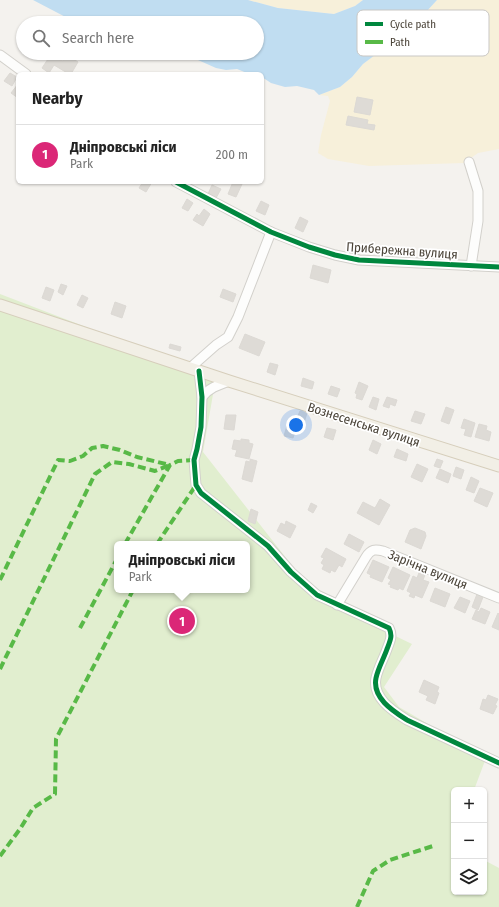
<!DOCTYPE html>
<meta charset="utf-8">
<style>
:root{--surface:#fff;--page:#f6f6f6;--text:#222;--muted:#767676;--line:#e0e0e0;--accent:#db2777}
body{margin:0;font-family:"Fira Sans Condensed",sans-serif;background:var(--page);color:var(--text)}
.controls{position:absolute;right:12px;bottom:12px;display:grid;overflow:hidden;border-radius:6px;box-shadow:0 1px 3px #0004}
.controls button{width:36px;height:36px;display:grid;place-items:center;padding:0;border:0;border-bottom:1px solid var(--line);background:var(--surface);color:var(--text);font:20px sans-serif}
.you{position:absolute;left:296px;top:425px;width:14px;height:14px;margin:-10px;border:3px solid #fff;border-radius:50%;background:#1a73e8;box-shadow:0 0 0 6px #1a73e833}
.badge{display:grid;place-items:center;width:26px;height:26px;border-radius:50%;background:var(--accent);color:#fff;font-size:13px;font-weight:700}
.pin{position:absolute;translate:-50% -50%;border:2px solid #fff;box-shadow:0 1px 4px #0006}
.popup{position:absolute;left:114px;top:541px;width:136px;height:52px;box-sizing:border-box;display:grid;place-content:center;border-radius:6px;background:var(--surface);filter:drop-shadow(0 1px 3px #0005);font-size:13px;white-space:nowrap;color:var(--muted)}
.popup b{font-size:15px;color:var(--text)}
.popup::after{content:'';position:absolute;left:50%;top:100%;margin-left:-8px;border:8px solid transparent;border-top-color:var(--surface)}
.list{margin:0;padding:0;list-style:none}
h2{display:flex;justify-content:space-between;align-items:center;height:52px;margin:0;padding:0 16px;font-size:17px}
h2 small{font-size:13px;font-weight:400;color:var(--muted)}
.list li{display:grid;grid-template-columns:26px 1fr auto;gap:12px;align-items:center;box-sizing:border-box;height:60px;padding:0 16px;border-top:1px solid var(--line)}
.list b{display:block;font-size:15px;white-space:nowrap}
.list p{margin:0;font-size:13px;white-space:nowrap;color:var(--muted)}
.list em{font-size:13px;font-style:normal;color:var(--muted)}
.icon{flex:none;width:22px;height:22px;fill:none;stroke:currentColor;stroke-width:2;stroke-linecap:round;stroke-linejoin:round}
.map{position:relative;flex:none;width:499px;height:907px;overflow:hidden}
.search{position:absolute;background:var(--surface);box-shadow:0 1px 3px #0004;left:16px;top:16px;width:248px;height:44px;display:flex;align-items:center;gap:10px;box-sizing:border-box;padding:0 14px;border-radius:22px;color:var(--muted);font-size:15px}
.panel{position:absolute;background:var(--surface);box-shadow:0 1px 3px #0004;left:16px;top:72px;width:248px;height:112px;border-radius:6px}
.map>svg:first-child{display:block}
.green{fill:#e1eecf;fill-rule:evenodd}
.sand{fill:#f7f0da}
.water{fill:#c0ddf1}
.building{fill:#dedbd6;stroke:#dcd9d4}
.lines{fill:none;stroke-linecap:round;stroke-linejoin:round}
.minor-casing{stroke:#d2d0cb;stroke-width:11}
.major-casing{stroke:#d6cebb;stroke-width:13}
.minor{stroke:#fdfdfc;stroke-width:9}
.major{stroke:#f2efe6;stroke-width:11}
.quiet{stroke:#58b947;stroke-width:4;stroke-dasharray:8 4;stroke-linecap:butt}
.cycleway-casing{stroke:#fff;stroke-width:8}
.cycleway{stroke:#00873e;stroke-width:5}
.labels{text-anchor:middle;stroke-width:3.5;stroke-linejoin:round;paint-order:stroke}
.street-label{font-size:13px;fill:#4b4439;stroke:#fff}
.key{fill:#fff;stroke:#c9c7c4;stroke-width:1}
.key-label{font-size:11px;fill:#4b4439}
</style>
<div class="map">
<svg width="499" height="907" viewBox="0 0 499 907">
<rect width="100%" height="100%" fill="#f4f2ee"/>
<!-- green -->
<path class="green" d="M 0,294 L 216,377 L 203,452 L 312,591 L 333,606 L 412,644 L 384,687 L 399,707 L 486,758 L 474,790 L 454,790 L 454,892 L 484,892 L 484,860 L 499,868 L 499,907 L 0,907 ZM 117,544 L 247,544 L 247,590 L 117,590 Z"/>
<!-- sand -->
<g class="sand">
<polygon points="248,0 363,0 355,6 334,14 278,8"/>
<polygon points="437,0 499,0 499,149 478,153 464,163 369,166 328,159 318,153 321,135 330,101 328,96 319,95 340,87 352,77 363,64 387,46 404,36"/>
</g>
<!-- water -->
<polygon class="water" points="33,0 248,0 278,8 334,14 355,6 363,0 437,0 404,36 387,46 363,64 352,77 340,87 319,95 314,90 297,86 285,87 271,83 262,77 262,74 247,73 237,69 226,70 216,68 189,56 186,53 257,53 257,23 77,23"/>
<!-- building -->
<g class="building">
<polygon points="92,17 102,22 102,23 89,23"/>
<polygon points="52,53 62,53 58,59 63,61 67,55 78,62 71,74 69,74 54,65 49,73 42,68"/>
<polygon points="10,73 17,77 12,86 4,81"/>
<polygon points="18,84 18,98 11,93"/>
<polygon points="357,97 373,100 370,115 354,112"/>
<polygon points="348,116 368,120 367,124 375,125 374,130 346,125"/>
<polygon points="143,182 152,182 146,192 139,188"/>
<polygon points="233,182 242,184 236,197 228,194"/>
<polygon points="212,185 221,189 216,198 208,194"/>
<polygon points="187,199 193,203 188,211 182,208"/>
<polygon points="261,201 269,205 265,215 256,211"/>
<polygon points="204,209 210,214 203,226 193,220 197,214 199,216"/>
<polygon points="300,217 308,221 303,232 295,228"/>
<polygon points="313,265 331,270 328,283 310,278"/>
<polygon points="61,284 67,286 63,295 58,292"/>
<polygon points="46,287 54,290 50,301 42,298"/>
<polygon points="223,289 236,294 233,302 220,297"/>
<polygon points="82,295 88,298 83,308 77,305"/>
<polygon points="115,302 126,306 122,318 111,314"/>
<polygon points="245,334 265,342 259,356 239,348"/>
<polygon points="170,344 181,347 180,351 169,348"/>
<polygon points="270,363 278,365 275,375 267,372"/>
<polygon points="303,378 314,382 312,389 301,386"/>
<polygon points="359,382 368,386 362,400 356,398 357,394 355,393"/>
<polygon points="331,386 340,389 337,397 328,394"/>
<polygon points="373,397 379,399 376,410 369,407"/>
<polygon points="387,397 397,400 395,406 390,404 389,408 383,406"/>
<polygon points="446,407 454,410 449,424 441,421"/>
<polygon points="300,411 307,413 303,426 295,423"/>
<polygon points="415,411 425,414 421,424 411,421"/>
<polygon points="226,415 236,415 234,430 224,429"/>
<polygon points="464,419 475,423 471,437 464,435 466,429 461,428"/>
<polygon points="288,422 297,425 293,438 284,436"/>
<polygon points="479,424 487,426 486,430 491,432 489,441 475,437"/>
<polygon points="327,428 336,430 333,440 324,437"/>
<polygon points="241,439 249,440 249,443 253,444 249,459 235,456 237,450 232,449 234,440 241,441"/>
<polygon points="373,440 381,444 377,454 369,450"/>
<polygon points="397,449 408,454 406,461 394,457"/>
<polygon points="250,459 257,461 252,482 242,479 246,461 250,462"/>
<polygon points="437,459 443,461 440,468 434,466"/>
<polygon points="417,464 428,469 422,482 411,477"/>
<polygon points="456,467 464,470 461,479 453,476"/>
<polygon points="440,469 451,474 448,483 436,478"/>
<polygon points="471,477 479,481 474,493 466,490"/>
<polygon points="480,488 493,493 487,507 474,501"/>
<polygon points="380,499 390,505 379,525 357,513 363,502 375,508"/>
<polygon points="311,503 317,506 313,513 308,510"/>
<polygon points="251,509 258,512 255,524 248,521"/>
<polygon points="286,521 296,526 290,538 277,531 281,523 285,525"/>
<polygon points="415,528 425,532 426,536 421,549 405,542 410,530"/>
<polygon points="349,534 364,542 359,552 344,544"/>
<polygon points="326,548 346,559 342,567 339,565 335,572 331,570 330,573 322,569 324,565 321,563 324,558 321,557"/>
<polygon points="373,560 389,567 382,582 370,577 371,575 367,573"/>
<polygon points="393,567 410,575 403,590 399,588 398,590 390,587 391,585 388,584 391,580 388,578"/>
<polygon points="420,570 426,572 423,580 429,582 422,598 415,595 414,598 409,596 411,593 407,591 413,576 417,578"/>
<polygon points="435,588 450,594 445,607 430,601"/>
<polygon points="477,594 483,597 478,610 472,607"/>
<polygon points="460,597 470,601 465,613 454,608"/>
<polygon points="481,608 490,612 485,624 472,619 476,610 479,612"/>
<polygon points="498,613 499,614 499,630 492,627"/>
<polygon points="424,680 439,687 437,692 439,693 435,704 426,700 428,696 419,692"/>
<polygon points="488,695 498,699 495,705 497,706 493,714 480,709 483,699 486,700"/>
</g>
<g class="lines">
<defs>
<g id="minor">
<polyline points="0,55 26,74"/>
<polyline points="469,162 478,191 478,221 471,266"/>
<polyline points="176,182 271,232 309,247 335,255 359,260 499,267"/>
<polyline points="190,368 216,345 228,337 238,317 271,232"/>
<path d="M 199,371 L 202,397 L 201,427 L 197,449 L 194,460 L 196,485 L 201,493 L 268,546 L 291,572 L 317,595 L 389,628 C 393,636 390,641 387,649 C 384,658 378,668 376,678 C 372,698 393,711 407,720 L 499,763"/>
<path d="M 202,397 C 209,388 218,385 229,381"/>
<path d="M 337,605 L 366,557 C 371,549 375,549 383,551 L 499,598"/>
</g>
<polyline id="major" points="0,305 229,381 499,466"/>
</defs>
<!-- minor casing -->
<use href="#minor" class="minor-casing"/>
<!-- major casing -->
<use href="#major" class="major-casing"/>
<!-- minor -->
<use href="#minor" class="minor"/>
<!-- major -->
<use href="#major" class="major"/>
<!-- quiet -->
<g class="quiet">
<polyline points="125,544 170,465 178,461 194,460"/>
<polyline points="157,544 196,485"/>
<polyline points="0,580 58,460 70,461 83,456 92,448 103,446 120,450 137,457 170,465"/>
<polyline points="80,628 117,559"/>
<polyline points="0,669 95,474 112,462 129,464 155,471 170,465"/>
<polyline points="0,856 20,829 33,808 55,794 56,739 133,590"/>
<polyline points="357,907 373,871 390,860 433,846"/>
</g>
<defs>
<g id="cycleway">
<polyline points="176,182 271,232 309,247 335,255 359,260 499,267"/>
<path d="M 199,371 L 202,397 L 201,427 L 197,449 L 194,460 L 196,485 L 201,493 L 268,546 L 291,572 L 317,595 L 389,628 C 393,636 390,641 387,649 C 384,658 378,668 376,678 C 372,698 393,711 407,720 L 499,763"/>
</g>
</defs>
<!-- cycleway casing -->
<use href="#cycleway" class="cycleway-casing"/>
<!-- cycleway -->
<use href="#cycleway" class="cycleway"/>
</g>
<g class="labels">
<!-- street labels -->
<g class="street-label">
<text transform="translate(402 250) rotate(4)" y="5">Прибережна вулиця</text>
<text transform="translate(364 424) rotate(18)" y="5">Вознесенська вулиця</text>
<text transform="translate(428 569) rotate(22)" y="5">Зарічна вулиця</text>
</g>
</g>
<!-- legend -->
<rect x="357" y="10" width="132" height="46" rx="6" class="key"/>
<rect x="365" y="22" width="18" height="4" fill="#00873e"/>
<rect x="365" y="40" width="18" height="4" fill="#58b947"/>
<g class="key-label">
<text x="390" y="28">Cycle path</text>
<text x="390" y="46">Path</text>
</g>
</svg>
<div class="controls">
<button>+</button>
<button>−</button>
<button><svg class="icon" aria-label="layers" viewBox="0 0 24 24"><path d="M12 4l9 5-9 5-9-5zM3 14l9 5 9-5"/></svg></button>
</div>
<div class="you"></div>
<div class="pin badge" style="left:182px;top:621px">1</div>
<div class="popup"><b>Дніпровські ліси</b>Park</div>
<div class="search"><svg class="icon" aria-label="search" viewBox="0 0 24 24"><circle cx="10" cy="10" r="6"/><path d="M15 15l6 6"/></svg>Search here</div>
<section class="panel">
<h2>Nearby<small></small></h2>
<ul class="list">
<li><span class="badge">1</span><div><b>Дніпровські ліси</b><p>Park</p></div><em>200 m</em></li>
</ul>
</section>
</div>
